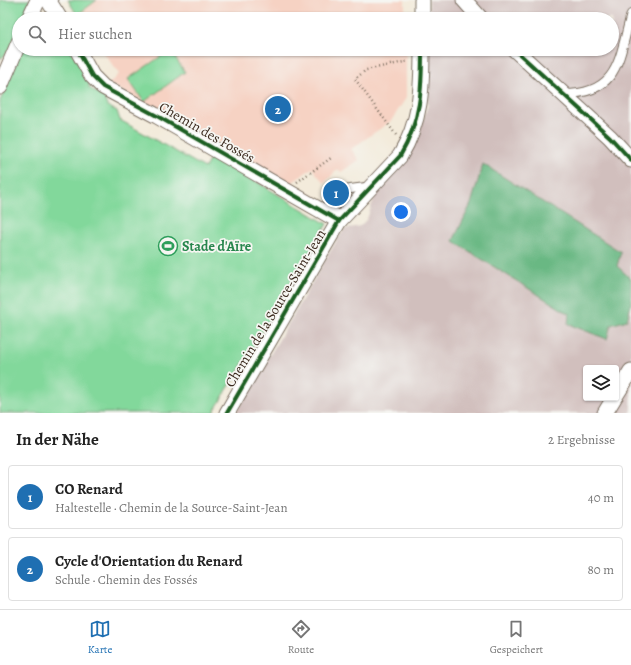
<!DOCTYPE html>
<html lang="de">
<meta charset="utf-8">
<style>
:root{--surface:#fff;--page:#f2f2f2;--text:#222;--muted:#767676;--line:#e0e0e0;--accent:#1f6fb2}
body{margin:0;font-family:Alegreya,serif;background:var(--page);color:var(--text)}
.controls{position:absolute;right:12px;bottom:12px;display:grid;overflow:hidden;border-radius:4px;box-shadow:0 1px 3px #0004}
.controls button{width:36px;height:36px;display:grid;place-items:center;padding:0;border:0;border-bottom:1px solid var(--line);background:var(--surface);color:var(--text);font:20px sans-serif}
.you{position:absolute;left:401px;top:212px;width:14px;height:14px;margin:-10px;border:3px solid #fff;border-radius:50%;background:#1a73e8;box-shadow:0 0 0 6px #1a73e833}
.badge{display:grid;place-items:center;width:26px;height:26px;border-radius:50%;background:var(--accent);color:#fff;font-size:13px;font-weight:700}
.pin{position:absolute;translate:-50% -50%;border:2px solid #fff;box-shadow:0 1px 4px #0006}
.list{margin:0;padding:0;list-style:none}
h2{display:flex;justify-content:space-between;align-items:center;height:52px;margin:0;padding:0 16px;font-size:17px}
h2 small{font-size:13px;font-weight:400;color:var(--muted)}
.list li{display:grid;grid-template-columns:26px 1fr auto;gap:12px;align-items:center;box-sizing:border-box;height:64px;margin:0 8px 8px;padding:0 8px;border:1px solid var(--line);border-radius:4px}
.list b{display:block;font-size:15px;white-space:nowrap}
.list p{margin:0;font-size:13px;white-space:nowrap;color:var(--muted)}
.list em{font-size:13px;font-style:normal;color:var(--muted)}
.icon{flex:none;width:22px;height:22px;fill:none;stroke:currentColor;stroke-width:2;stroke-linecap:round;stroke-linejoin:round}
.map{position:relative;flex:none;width:631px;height:413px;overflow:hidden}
.search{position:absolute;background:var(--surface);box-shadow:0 1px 3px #0004;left:12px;right:12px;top:12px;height:44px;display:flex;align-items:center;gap:10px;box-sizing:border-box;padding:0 14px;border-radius:22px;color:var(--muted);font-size:15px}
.sheet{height:196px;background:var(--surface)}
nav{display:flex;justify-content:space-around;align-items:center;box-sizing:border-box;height:56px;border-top:1px solid var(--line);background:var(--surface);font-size:11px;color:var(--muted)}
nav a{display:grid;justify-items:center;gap:2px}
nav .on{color:var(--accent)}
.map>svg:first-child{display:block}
.built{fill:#f6d2c3}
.industrial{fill:#d1bfbd;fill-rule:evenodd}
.green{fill:#82d89b;stroke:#5e815c}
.forest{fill:#69b883;stroke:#527150}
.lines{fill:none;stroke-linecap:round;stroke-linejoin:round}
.service-casing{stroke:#7b6e60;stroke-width:10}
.minor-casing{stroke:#7b6e60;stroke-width:17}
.path{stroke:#7b6e60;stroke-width:2.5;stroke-dasharray:1 3;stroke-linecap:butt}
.service{stroke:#fff;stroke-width:8}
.minor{stroke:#fff;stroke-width:15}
.cycleway-casing{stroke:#f6f6f2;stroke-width:6}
.cycleway{stroke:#1b5e20;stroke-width:4}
.labels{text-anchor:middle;stroke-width:3.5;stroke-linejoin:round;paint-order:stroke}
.street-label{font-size:14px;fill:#3b2a1e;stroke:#f6f6f2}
.leisure-label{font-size:14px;font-weight:bold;fill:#27864d;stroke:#f6f6f2;text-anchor:start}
</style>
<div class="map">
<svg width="631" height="413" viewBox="0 0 631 413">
<rect width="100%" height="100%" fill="#f6f6f2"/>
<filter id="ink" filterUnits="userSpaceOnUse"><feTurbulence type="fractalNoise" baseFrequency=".025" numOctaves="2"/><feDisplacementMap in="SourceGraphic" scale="8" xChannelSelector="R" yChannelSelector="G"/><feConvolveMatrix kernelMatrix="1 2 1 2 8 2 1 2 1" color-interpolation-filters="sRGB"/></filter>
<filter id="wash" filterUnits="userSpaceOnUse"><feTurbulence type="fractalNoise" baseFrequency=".012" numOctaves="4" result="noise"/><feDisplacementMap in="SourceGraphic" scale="16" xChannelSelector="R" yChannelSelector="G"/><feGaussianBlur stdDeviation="0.9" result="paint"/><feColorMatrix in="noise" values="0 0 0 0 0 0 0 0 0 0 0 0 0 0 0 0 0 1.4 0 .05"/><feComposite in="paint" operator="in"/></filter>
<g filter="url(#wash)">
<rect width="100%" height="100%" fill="#f3ebdb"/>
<!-- built -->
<g class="built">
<polygon points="97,0 405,0 405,19 80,19 77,15"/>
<polygon points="101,49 406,49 406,98 391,121 351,149 359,160 341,172 338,169 324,183 312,168 290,184 212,138 109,84 119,74"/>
</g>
<!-- industrial -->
<path class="industrial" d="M 429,0 L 631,0 L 631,413 L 236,413 L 337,240 L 345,229 L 360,226 L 367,219 L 376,193 L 399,168 L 414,145 L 428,105 L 429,49 L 612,49 L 612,19 L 429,19 ZM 586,368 L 616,368 L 616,398 L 586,398 Z"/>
<!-- green -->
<g class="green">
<path d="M 0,0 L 30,0 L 22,19 L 19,19 C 19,32 11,52 0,59 Z"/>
<polygon points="68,0 97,0 77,15"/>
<polygon points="22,49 71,49 89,82 89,88 104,97 107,106 117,111 120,120 205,168 212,155 327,224 213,413 0,413 0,101"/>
<polygon points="170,50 185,72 144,102 128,79"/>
</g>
<!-- forest -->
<polygon class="forest" points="483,164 621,252 617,266 631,279 631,305 627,320 611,325 607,339 568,324 569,314 453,241 471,204"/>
</g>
<g filter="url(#ink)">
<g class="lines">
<defs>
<g id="service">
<path d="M 564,94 C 620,94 619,57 631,14"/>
<path d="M 339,215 L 331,210 C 325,186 355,190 370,186"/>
</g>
<g id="minor">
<polyline points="48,0 60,19"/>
<polyline points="422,0 422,19"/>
<polyline points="464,0 481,19"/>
<polyline points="29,19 38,0"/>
<polyline points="77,49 92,76 103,87 157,116 339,221"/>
<polyline points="514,49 610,137 631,160"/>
<polyline points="0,87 19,42"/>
<polyline points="616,395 631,371"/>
<path d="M 227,413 L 339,221 L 400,156 C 421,121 422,89 422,49"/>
<polyline points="605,413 614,398"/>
</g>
</defs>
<!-- service casing -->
<use href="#service" class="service-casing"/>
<!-- minor casing -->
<use href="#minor" class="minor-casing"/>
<!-- path -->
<g class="path">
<polyline points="396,135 355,79 366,70 409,61"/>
<polyline points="297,182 331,158"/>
</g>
<!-- service -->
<use href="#service" class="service"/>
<!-- minor -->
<use href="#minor" class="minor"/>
<defs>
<g id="cycleway">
<polyline points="77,49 92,76 103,87 157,116 339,221"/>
<polyline points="514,49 610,137 631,160"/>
<path d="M 227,413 L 339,221 L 400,156 C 421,121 422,89 422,49"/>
</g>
</defs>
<!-- cycleway casing -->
<use href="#cycleway" class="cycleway-casing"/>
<!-- cycleway -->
<use href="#cycleway" class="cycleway"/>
</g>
</g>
<!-- icons -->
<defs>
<symbol id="stadium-ring" viewBox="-11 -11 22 22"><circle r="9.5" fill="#f6f6f2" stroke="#2e9e5b" stroke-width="1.5"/><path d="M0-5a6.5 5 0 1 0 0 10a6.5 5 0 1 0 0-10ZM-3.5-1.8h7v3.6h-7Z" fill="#2e9e5b"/></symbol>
</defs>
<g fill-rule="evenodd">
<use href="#stadium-ring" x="157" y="235" width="22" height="22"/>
</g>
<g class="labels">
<!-- street labels -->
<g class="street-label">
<text transform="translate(207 132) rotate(30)" y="5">Chemin des Fossés</text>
<text transform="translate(275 308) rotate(-59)" y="5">Chemin de la Source-Saint-Jean</text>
</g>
<!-- leisure labels -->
<g class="leisure-label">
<text x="182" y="251">Stade d'Aïre</text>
</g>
</g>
</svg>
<div class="controls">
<button><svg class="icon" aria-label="layers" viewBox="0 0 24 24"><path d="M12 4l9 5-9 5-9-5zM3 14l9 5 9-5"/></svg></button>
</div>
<div class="you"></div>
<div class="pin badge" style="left:336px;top:193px">1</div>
<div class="pin badge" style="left:278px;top:109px">2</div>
<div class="search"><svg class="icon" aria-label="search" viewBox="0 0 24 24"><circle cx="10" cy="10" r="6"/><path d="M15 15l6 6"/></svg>Hier suchen</div>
</div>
<section class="sheet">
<h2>In der Nähe<small>2 Ergebnisse</small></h2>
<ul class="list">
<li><span class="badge">1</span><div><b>CO Renard</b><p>Haltestelle · Chemin de la Source-Saint-Jean</p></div><em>40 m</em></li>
<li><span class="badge">2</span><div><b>Cycle d'Orientation du Renard</b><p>Schule · Chemin des Fossés</p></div><em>80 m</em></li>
</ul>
</section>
<nav>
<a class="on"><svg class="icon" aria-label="map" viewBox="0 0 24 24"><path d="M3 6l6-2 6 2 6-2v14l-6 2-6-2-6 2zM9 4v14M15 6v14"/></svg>Karte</a>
<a><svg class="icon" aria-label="directions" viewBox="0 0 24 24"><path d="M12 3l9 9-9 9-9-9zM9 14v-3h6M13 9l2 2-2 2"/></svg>Route</a>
<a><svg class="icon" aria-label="saved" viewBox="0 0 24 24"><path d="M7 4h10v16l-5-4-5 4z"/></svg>Gespeichert</a>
</nav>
